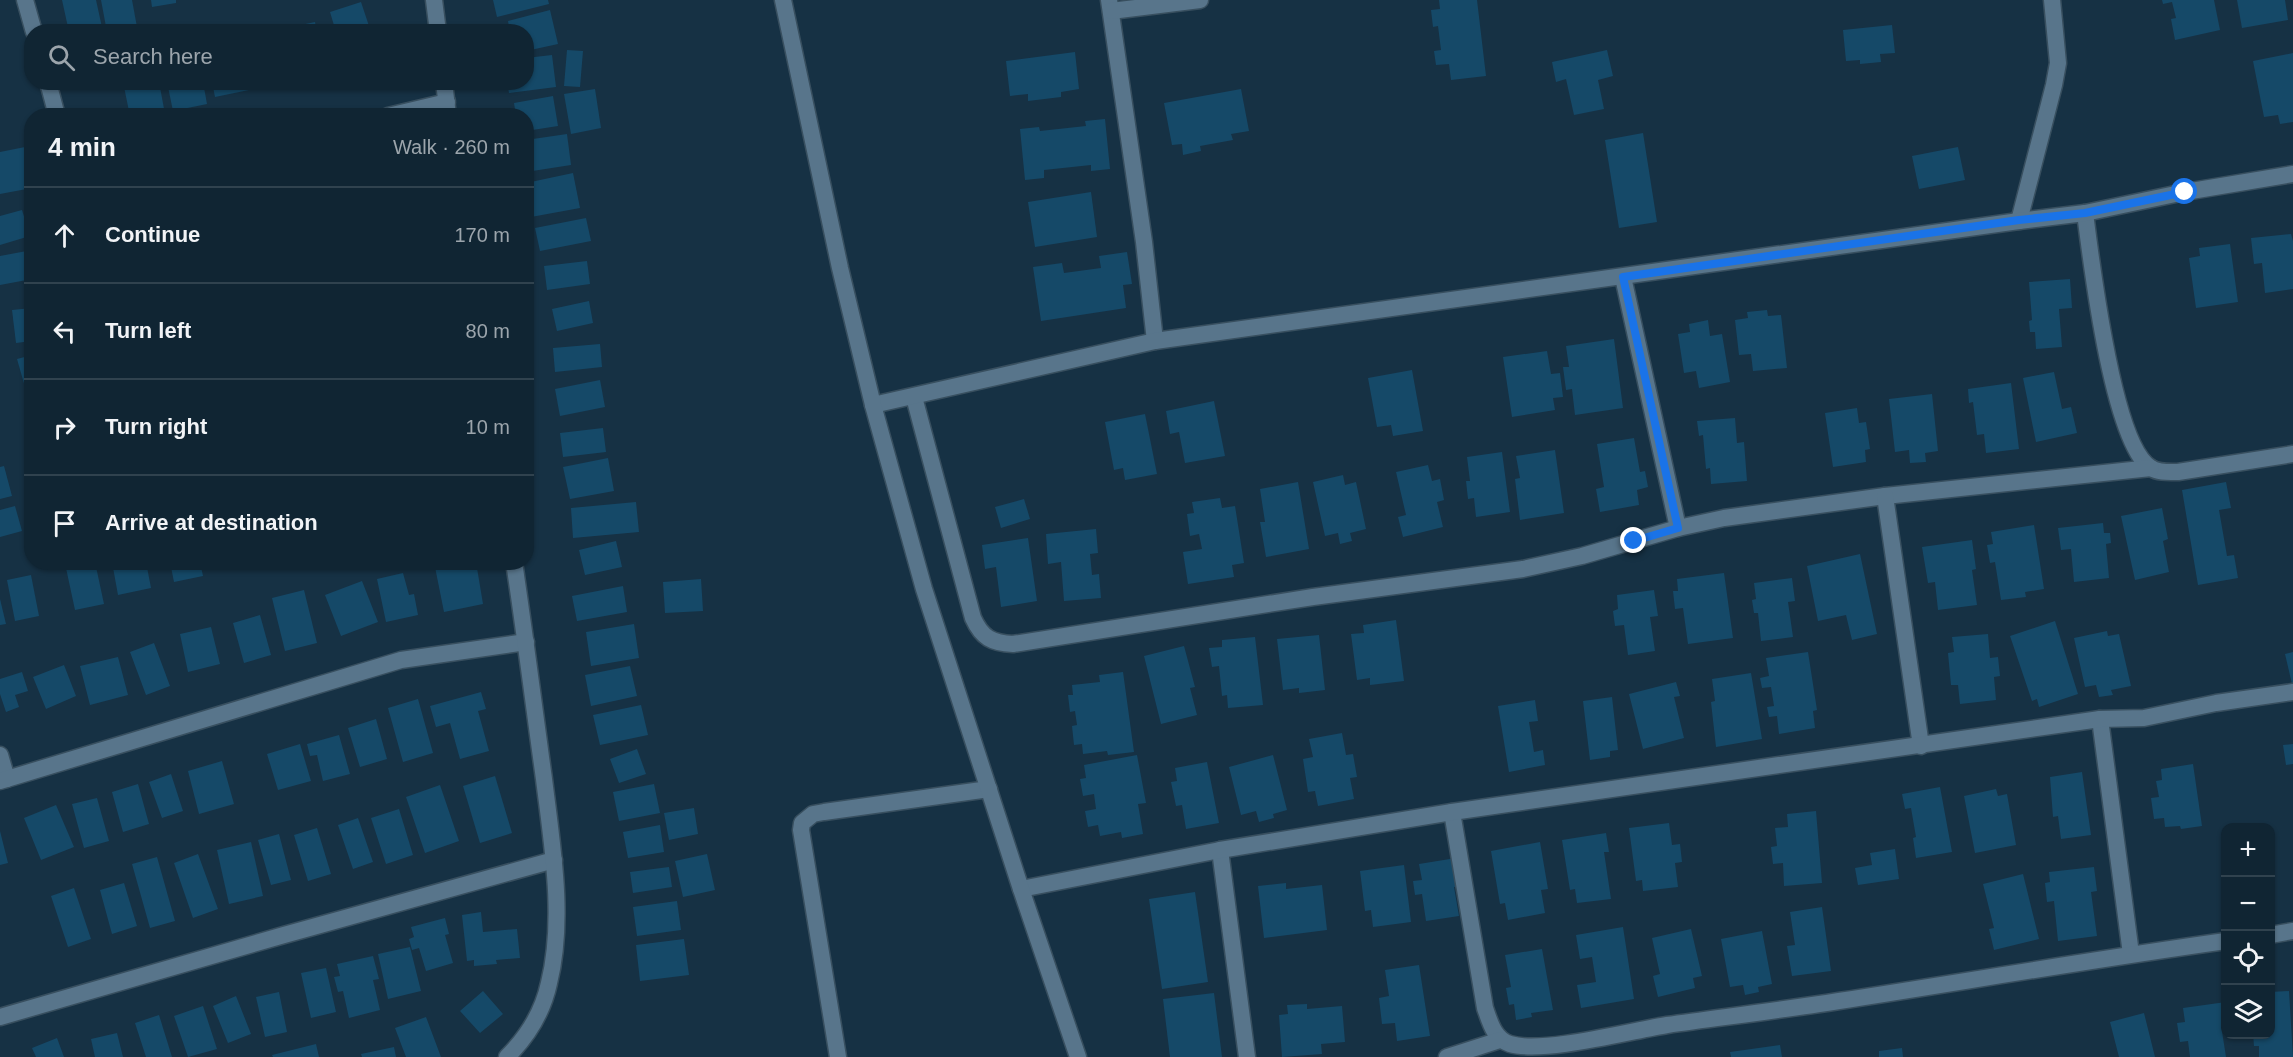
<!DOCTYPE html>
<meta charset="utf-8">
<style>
:root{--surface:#102533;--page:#1e313f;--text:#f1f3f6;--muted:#9ca5ac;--line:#30424e}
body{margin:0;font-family:Arial,sans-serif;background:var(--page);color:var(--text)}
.controls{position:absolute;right:18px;bottom:18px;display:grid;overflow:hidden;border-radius:12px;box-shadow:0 2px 4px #0004}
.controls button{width:54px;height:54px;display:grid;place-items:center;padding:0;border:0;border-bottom:2px solid var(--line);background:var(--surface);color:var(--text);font:30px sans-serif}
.stop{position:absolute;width:18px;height:18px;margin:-14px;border:4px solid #1a73e8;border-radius:50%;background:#fff}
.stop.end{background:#1a73e8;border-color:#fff;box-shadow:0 2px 6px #0008}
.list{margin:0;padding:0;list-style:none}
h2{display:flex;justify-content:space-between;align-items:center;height:78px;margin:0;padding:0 24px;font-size:26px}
h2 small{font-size:20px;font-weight:400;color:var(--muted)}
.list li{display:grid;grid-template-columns:39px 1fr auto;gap:18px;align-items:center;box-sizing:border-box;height:96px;padding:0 24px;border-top:2px solid var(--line)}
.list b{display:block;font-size:22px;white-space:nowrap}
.list em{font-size:20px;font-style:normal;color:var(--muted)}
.icon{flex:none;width:33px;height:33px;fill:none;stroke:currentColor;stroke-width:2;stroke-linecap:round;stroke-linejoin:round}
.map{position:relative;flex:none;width:2293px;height:1057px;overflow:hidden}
.search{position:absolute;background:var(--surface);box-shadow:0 2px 4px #0004;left:24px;top:24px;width:510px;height:66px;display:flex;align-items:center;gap:15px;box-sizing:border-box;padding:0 21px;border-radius:24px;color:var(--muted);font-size:22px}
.panel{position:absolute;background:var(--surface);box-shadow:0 2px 4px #0004;left:24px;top:108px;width:510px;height:462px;border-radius:24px}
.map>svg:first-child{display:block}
.building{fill:#154968}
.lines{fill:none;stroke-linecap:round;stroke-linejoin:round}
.minor-casing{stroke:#384f5f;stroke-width:19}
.tertiary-casing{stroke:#384f5f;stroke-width:19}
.minor{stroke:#58758b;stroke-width:16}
.tertiary{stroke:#58758b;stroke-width:16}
.route{stroke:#1a73e8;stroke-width:8}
</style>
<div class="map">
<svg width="2293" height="1057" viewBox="0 0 2293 1057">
<rect width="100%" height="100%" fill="#163144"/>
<!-- building -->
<g class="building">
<polygon points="62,0 96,0 103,32 69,32"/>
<polygon points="101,0 132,0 137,27 107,32"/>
<polygon points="151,0 176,0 176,3 152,7"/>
<polygon points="493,0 548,0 549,4 497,17"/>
<polygon points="1439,0 1477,0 1486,76 1451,80 1449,64 1436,65 1434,51 1441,50 1438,26 1433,27 1431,10 1440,9"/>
<polygon points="2162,0 2214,0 2220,30 2175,40 2171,19 2176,18 2172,2 2163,4"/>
<polygon points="2237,0 2285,0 2288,20 2242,28"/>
<polygon points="361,2 371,32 336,32 330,12"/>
<polygon points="550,10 558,44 526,51 526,32 510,32 508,21"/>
<polygon points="315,22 317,32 286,32 286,28"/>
<polygon points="1892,25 1895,53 1880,54 1881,62 1860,64 1860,60 1846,61 1843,30"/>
<polygon points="567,50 583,51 580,87 564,86"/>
<polygon points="1607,50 1613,76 1598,80 1604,109 1574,115 1566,79 1556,82 1552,62"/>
<polygon points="1075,52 1079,89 1061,92 1061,97 1028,101 1028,94 1010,96 1006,61"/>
<polygon points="2293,53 2293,122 2280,124 2278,115 2264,117 2253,61"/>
<polygon points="552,55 556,87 509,93 507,82 526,82 526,58"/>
<polygon points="123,82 159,82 165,114 130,116"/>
<polygon points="167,82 203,82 207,104 173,111"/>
<polygon points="212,82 247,82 249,90 215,97"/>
<polygon points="595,89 601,128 571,134 564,94"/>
<polygon points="1241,89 1249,131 1231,134 1233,140 1200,146 1201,151 1183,155 1182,144 1172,145 1164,103"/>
<polygon points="553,96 558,126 526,131 526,116 516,116 514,103"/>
<polygon points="1105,119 1110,169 1091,171 1091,165 1044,170 1044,178 1025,180 1020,129 1039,127 1040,131 1086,126 1085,121"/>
<polygon points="1643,133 1657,222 1619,228 1605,140"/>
<polygon points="567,134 571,165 526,172 526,140"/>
<polygon points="25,147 32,188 0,194 0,152"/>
<polygon points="1958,147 1965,180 1919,189 1912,156"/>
<polygon points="573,173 580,208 531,217 526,183"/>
<polygon points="1091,192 1097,237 1035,247 1028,202"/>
<polygon points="22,210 30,236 0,245 0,216"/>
<polygon points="586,218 591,241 540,251 535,228"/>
<polygon points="2291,234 2293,241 2293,289 2265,293 2262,263 2254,264 2251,238"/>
<polygon points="2230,244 2238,302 2196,308 2189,258 2200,256 2199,248"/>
<polygon points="32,250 32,279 0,285 0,256"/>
<polygon points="1127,252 1132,284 1123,285 1126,308 1041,321 1033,267 1062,263 1064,273 1101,268 1099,256"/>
<polygon points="587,261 590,284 547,290 544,266"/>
<polygon points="2070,279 2072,308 2059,309 2062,347 2036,349 2035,332 2030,332 2029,321 2032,320 2029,282"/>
<polygon points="589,301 593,323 557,331 552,309"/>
<polygon points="32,308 32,341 16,343 12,310"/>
<polygon points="1767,310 1768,316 1781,315 1787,368 1753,371 1751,354 1739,355 1735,320 1748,318 1747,312"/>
<polygon points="1708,320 1710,336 1722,334 1730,382 1699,388 1696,371 1684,373 1678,334 1690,332 1689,324"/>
<polygon points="1614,339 1623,408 1575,415 1572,389 1566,390 1563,367 1569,367 1566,346"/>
<polygon points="600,344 602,367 555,372 553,348"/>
<polygon points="1547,351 1551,374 1560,373 1563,397 1553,398 1555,410 1512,417 1503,357"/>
<polygon points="32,355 32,385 25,387 17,359"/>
<polygon points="1412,370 1423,431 1393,436 1391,425 1377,427 1368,378"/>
<polygon points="2054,372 2062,409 2071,407 2077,433 2036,442 2023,378"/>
<polygon points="600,380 605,407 560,416 555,389"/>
<polygon points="2011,383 2019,449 1986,453 1984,434 1977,435 1973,402 1969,403 1968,389"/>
<polygon points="1932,394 1938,451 1925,453 1926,462 1910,463 1909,450 1895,452 1889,399"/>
<polygon points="1214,401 1225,456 1185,463 1179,432 1170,434 1166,411"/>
<polygon points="1857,408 1859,423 1866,422 1870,449 1865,450 1866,462 1833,467 1825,413"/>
<polygon points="1145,414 1157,474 1125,480 1123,468 1114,470 1105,422"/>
<polygon points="1735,418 1737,443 1744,442 1747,481 1711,484 1710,468 1706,469 1703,435 1699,436 1697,421"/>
<polygon points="603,428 606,452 563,457 560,433"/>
<polygon points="1634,438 1640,472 1645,471 1648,487 1637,490 1639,505 1600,512 1596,489 1604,487 1597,444"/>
<polygon points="1555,450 1564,513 1520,520 1515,479 1520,478 1516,456"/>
<polygon points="1502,452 1510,512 1476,517 1474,498 1468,499 1466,481 1470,481 1467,457"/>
<polygon points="608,458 614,491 570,499 563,467"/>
<polygon points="1428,465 1432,481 1440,479 1444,500 1437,502 1443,527 1403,537 1398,517 1406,515 1396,472"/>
<polygon points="4,466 12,496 0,499 0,467"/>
<polygon points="1343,475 1345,485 1356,482 1366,529 1350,533 1352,541 1340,544 1338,533 1325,536 1313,482"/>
<polygon points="1298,482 1309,549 1266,557 1260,522 1265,522 1260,489"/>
<polygon points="2226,482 2231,508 2219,510 2227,556 2234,555 2238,578 2198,585 2182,490"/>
<polygon points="1220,498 1222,508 1235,506 1244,563 1232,565 1234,577 1188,584 1183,552 1202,549 1199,534 1190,536 1187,514 1194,513 1192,502"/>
<polygon points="1024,499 1030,519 1001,528 995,507"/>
<polygon points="636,502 639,532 573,538 571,508"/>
<polygon points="15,506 22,531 0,537 0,510"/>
<polygon points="2162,508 2168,539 2163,541 2169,572 2135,580 2121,516"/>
<polygon points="2103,523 2104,533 2110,533 2111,543 2106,544 2109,578 2074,582 2071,549 2061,550 2058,528"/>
<polygon points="2034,525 2044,589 2025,592 2026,597 2001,600 1995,562 1990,563 1987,545 1993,544 1991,532"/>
<polygon points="1096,529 1098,553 1090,554 1092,575 1099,574 1101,598 1064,601 1061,562 1048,564 1046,534"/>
<polygon points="1028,538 1037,601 1001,607 996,567 985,569 982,545"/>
<polygon points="1972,540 1976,569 1972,570 1977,605 1938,610 1935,582 1928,583 1922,547"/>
<polygon points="616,541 622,567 585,575 579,550"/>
<polygon points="1860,554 1877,634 1852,640 1846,615 1818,621 1807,566"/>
<polygon points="95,562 104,604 75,610 66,568"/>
<polygon points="112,562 146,562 151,588 118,595"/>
<polygon points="170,562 200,562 203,576 174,582"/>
<polygon points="434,562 476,562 483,604 444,612"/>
<polygon points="403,573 409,595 414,594 418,615 386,622 377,579"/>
<polygon points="1724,573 1733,638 1688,644 1683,608 1675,609 1673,591 1678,591 1677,579"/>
<polygon points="31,575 39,616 15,621 7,580"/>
<polygon points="1792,578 1795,601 1788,602 1793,637 1761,641 1758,613 1754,613 1752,600 1756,599 1754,583"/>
<polygon points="701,579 703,611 665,613 663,582"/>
<polygon points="362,581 378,622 341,636 325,595"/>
<polygon points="623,586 627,612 577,621 572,596"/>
<polygon points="304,590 317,643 285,651 272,598"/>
<polygon points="1654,590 1658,616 1650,617 1655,651 1628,655 1624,625 1615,626 1613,611 1618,609 1617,595"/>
<polygon points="0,599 6,624 0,625"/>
<polygon points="260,615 271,655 244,663 233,623"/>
<polygon points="1396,620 1404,681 1370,685 1370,678 1357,680 1351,634 1364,633 1363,625"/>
<polygon points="2055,621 2078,694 2039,707 2037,699 2032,701 2010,636"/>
<polygon points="634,624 639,658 591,666 586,632"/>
<polygon points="211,627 220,664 188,672 180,634"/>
<polygon points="2107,631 2108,636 2119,634 2131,686 2111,690 2113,695 2099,697 2096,685 2085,687 2074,638"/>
<polygon points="1988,634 1990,658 1998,657 2000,676 1994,677 1996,700 1960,704 1958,685 1951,685 1948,653 1954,652 1952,637"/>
<polygon points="1319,635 1325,690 1299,693 1299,688 1283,690 1277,639"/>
<polygon points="1255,637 1263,705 1228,708 1227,695 1222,696 1219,666 1212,667 1209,648 1222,647 1222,640"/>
<polygon points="154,643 170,686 146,695 130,652"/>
<polygon points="1184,646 1195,687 1190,688 1197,715 1161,724 1144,656"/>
<polygon points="1808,652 1817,710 1813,711 1815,728 1779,734 1777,716 1769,717 1767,707 1774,706 1771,687 1762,688 1760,678 1769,676 1766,658"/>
<polygon points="2293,652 2293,684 2292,684 2285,654"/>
<polygon points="118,657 128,695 90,705 80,666"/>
<polygon points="64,665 76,696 46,709 33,677"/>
<polygon points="630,666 637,696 591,706 585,675"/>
<polygon points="22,672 28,691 15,695 19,707 6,712 0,694 0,679"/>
<polygon points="1123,672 1134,752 1108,755 1107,751 1083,754 1082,744 1074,745 1072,726 1077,725 1075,711 1070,712 1068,695 1073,695 1072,685 1100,682 1099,675"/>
<polygon points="1751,673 1762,739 1716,747 1711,702 1715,701 1712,679"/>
<polygon points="1676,682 1680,696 1674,697 1684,738 1643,749 1629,694"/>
<polygon points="481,692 486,709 478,711 489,751 460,759 450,723 436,727 430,706"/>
<polygon points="1612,697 1618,750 1610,751 1610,757 1590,760 1583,701"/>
<polygon points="418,699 433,753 403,762 388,708"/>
<polygon points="1535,700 1538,721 1529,722 1534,752 1543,750 1545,765 1509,772 1498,706"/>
<polygon points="641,705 648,735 600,745 593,715"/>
<polygon points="376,719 387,759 360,767 348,728"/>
<polygon points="1342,733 1346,755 1353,754 1357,777 1350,778 1354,799 1318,806 1315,791 1308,792 1303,759 1313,757 1309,739"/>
<polygon points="339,735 350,774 323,781 317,755 310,756 307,744"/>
<polygon points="300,744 311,781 278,790 267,754"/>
<polygon points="2293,744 2293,764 2286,765 2283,745"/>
<polygon points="637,749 646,774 619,783 610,759"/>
<polygon points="1137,755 1146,803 1138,804 1143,834 1122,838 1121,832 1100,836 1098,825 1088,827 1085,811 1096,809 1094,794 1083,796 1080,779 1086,778 1084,765"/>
<polygon points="1273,755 1287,810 1273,814 1274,818 1259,822 1256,811 1241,815 1229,767"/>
<polygon points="222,761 234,804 199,814 188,771"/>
<polygon points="1207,762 1219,823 1186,829 1182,805 1176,806 1171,782 1177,781 1175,768"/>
<polygon points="2193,764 2202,826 2181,829 2180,826 2165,827 2164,818 2154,819 2151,798 2159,797 2156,781 2162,780 2161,769"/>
<polygon points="2082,772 2091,835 2061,839 2058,816 2053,817 2050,777"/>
<polygon points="171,774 183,811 162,818 149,782"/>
<polygon points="495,776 512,833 480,843 463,786"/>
<polygon points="138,784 149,824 123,832 112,792"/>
<polygon points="654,784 660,813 619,821 613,792"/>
<polygon points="440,785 459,841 425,853 406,797"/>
<polygon points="1940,787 1952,852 1916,858 1913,838 1916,837 1911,808 1905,809 1902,794"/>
<polygon points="1996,789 1998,796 2007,794 2016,845 1975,853 1964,796"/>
<polygon points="97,798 109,841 84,848 72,804"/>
<polygon points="56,805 74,847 41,860 24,818"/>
<polygon points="694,808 698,834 669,840 664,813"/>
<polygon points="399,809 413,855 386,864 371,818"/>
<polygon points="1816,811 1822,883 1784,886 1783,863 1773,864 1771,847 1777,846 1775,828 1788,827 1787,814"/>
<polygon points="358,818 373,862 353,869 338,825"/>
<polygon points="1669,823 1672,845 1680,844 1682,862 1675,863 1678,887 1643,891 1642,880 1636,881 1629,828"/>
<polygon points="660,825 664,852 628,858 623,832"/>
<polygon points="317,828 331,874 308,881 294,835"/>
<polygon points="0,831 8,863 0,865"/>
<polygon points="1606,833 1609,852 1604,852 1611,899 1577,903 1575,889 1570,890 1562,840"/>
<polygon points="279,834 291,880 271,885 258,840"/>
<polygon points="251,842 263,896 229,904 217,850"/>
<polygon points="1540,842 1548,889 1541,890 1545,913 1508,920 1505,903 1500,904 1491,851"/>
<polygon points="1895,849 1899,879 1858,885 1855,868 1872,865 1870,853"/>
<polygon points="198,854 218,909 193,918 174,863"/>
<polygon points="707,854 715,890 683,897 675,861"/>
<polygon points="157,857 175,921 150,928 132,864"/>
<polygon points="1456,858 1461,887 1454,887 1459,916 1426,921 1422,894 1415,895 1413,881 1422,880 1419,864"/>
<polygon points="1404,865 1411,922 1373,927 1371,910 1365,911 1360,871"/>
<polygon points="669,867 672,887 633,893 630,872"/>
<polygon points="2094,867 2097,891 2091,892 2097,936 2058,941 2054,901 2047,902 2045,883 2050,882 2049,872"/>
<polygon points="2023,874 2039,939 1994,950 1989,929 1994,928 1983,884"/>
<polygon points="124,883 137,926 112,934 100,890"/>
<polygon points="1286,883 1286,889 1322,885 1327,930 1264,938 1258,886"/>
<polygon points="74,888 91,939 68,947 51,896"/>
<polygon points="1195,892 1208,982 1162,989 1149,899"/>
<polygon points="677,901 681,930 637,936 633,907"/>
<polygon points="1822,907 1831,971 1792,976 1787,946 1795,945 1790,912"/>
<polygon points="481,912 483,932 517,929 520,958 496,960 497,964 474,966 474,960 467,961 462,915"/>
<polygon points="445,918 449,934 445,935 453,963 426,971 419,948 412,950 409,939 414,937 411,927"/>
<polygon points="1623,927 1634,999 1581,1008 1577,985 1596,982 1592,957 1580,959 1576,935"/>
<polygon points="1691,929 1702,976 1693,978 1695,988 1658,997 1653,976 1660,974 1652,938"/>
<polygon points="1762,931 1772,984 1758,987 1759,992 1745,995 1743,985 1730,987 1721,939"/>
<polygon points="684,939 689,975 640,981 636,945"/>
<polygon points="410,947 421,991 388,999 378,954"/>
<polygon points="1542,949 1553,1010 1531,1013 1532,1017 1516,1020 1514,1004 1509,1005 1506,988 1511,987 1505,955"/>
<polygon points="373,956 379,979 373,980 380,1010 349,1018 343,991 338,992 334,977 340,976 337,964"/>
<polygon points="1419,965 1430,1036 1397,1041 1395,1023 1382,1024 1379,998 1389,996 1385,970"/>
<polygon points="326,968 336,1012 311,1018 301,973"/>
<polygon points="483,991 503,1014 480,1033 460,1011"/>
<polygon points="2289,991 2293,1057 2259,1057 2259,1046 2254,1046 2253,1034 2270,1034 2270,992"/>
<polygon points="279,992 287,1032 265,1037 256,997"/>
<polygon points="1214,993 1222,1057 1170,1057 1163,999"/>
<polygon points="236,996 251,1034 228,1043 213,1006"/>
<polygon points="2226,1002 2226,1024 2221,1025 2226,1057 2190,1057 2188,1041 2180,1042 2177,1023 2185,1022 2183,1008"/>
<polygon points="1307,1004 1307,1009 1342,1006 1345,1042 1321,1044 1322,1054 1282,1057 1279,1015 1288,1014 1287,1005"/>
<polygon points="203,1006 217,1049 188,1057 174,1016"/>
<polygon points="2144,1013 2155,1057 2119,1057 2110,1022"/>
<polygon points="159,1015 172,1057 146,1057 135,1023"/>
<polygon points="426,1017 441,1057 406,1057 395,1028"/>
<polygon points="117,1033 123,1057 95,1057 91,1039"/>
<polygon points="57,1038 64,1057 36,1057 32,1048"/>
<polygon points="316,1044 319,1057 273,1057 272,1055"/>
<polygon points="1780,1045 1782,1057 1731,1057 1730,1052"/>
<polygon points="394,1047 396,1057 362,1057 361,1054"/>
<polygon points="1902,1048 1903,1057 1879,1057 1879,1051"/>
</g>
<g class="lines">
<defs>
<g id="minor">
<polyline points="25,0 34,32"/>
<polyline points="434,0 438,32"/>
<polyline points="1109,0 1144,242 1155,341"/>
<polyline points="1111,11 1200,0"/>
<polyline points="48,82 57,116"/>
<polyline points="444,82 448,116"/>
<polyline points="388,116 447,102"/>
<path d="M 2085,213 C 2091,260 2113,445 2151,468 C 2159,473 2169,472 2178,472 L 2293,454"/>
<polyline points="2019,221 2054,85 2058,63 2052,0"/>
<polyline points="1623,277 1678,528"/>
<path d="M 914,397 L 973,618 C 982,638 992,643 1013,644 L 1313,597 L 1523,569 L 1582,556 L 1678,528 L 1724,518 L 1885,496 L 2151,468"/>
<polyline points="873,405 1155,341 2019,221 2085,213 2185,192 2293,174"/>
<polyline points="1885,496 1921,746"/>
<polyline points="2100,719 2131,954"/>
<polyline points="0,755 7,779"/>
<polyline points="0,781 401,660 526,642"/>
<path d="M 1452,812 L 1485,1008 C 1490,1022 1494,1039 1510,1044 C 1543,1054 1630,1031 1667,1025 C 1724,1017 1782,1010 1839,1001 C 1968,981 2096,959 2226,941"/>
<polyline points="1220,850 1247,1057"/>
<polyline points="1021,889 1220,850 1452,812 2100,719 2144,718 2216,703 2293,692"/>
<polyline points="2270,935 2293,931"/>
<polyline points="0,1017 284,935 554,860"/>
<path d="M 507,1057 C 527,1037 543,1011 549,983 C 565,919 552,844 544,779 C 534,707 525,635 514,562"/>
<polyline points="838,1057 801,830 802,823 813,814 824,812 989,789"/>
<polyline points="1447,1057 1500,1040"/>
</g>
<polyline id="tertiary" points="783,0 840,268 873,405 924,589 1021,889 1078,1057"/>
</defs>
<!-- minor casing -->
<use href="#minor" class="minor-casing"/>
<!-- tertiary casing -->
<use href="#tertiary" class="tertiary-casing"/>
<!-- minor -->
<use href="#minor" class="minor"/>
<!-- tertiary -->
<use href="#tertiary" class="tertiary"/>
</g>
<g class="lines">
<!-- route -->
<polyline class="route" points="1634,541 1678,528 1623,277 2019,220 2085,213 2185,192"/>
</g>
</svg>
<div class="controls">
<button>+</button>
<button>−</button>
<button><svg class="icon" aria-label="locate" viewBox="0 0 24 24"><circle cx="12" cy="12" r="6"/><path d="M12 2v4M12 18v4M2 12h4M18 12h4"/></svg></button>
<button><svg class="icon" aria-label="layers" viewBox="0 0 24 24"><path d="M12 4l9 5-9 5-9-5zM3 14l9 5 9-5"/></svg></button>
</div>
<div class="stop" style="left:2185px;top:192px"></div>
<div class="stop end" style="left:1634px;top:541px"></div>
<div class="search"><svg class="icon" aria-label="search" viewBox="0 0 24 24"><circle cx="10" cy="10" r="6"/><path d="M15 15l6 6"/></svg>Search here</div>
<section class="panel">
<h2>4 min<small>Walk · 260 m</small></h2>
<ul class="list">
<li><svg class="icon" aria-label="ahead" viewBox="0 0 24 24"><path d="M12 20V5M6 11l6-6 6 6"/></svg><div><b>Continue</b></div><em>170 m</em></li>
<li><svg class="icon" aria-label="left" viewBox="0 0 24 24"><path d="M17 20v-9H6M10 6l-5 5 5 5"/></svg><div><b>Turn left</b></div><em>80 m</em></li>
<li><svg class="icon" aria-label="right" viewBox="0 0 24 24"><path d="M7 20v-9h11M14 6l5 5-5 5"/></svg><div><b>Turn right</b></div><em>10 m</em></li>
<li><svg class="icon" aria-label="arrive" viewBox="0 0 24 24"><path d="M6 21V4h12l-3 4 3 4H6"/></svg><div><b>Arrive at destination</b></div></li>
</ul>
</section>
</div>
